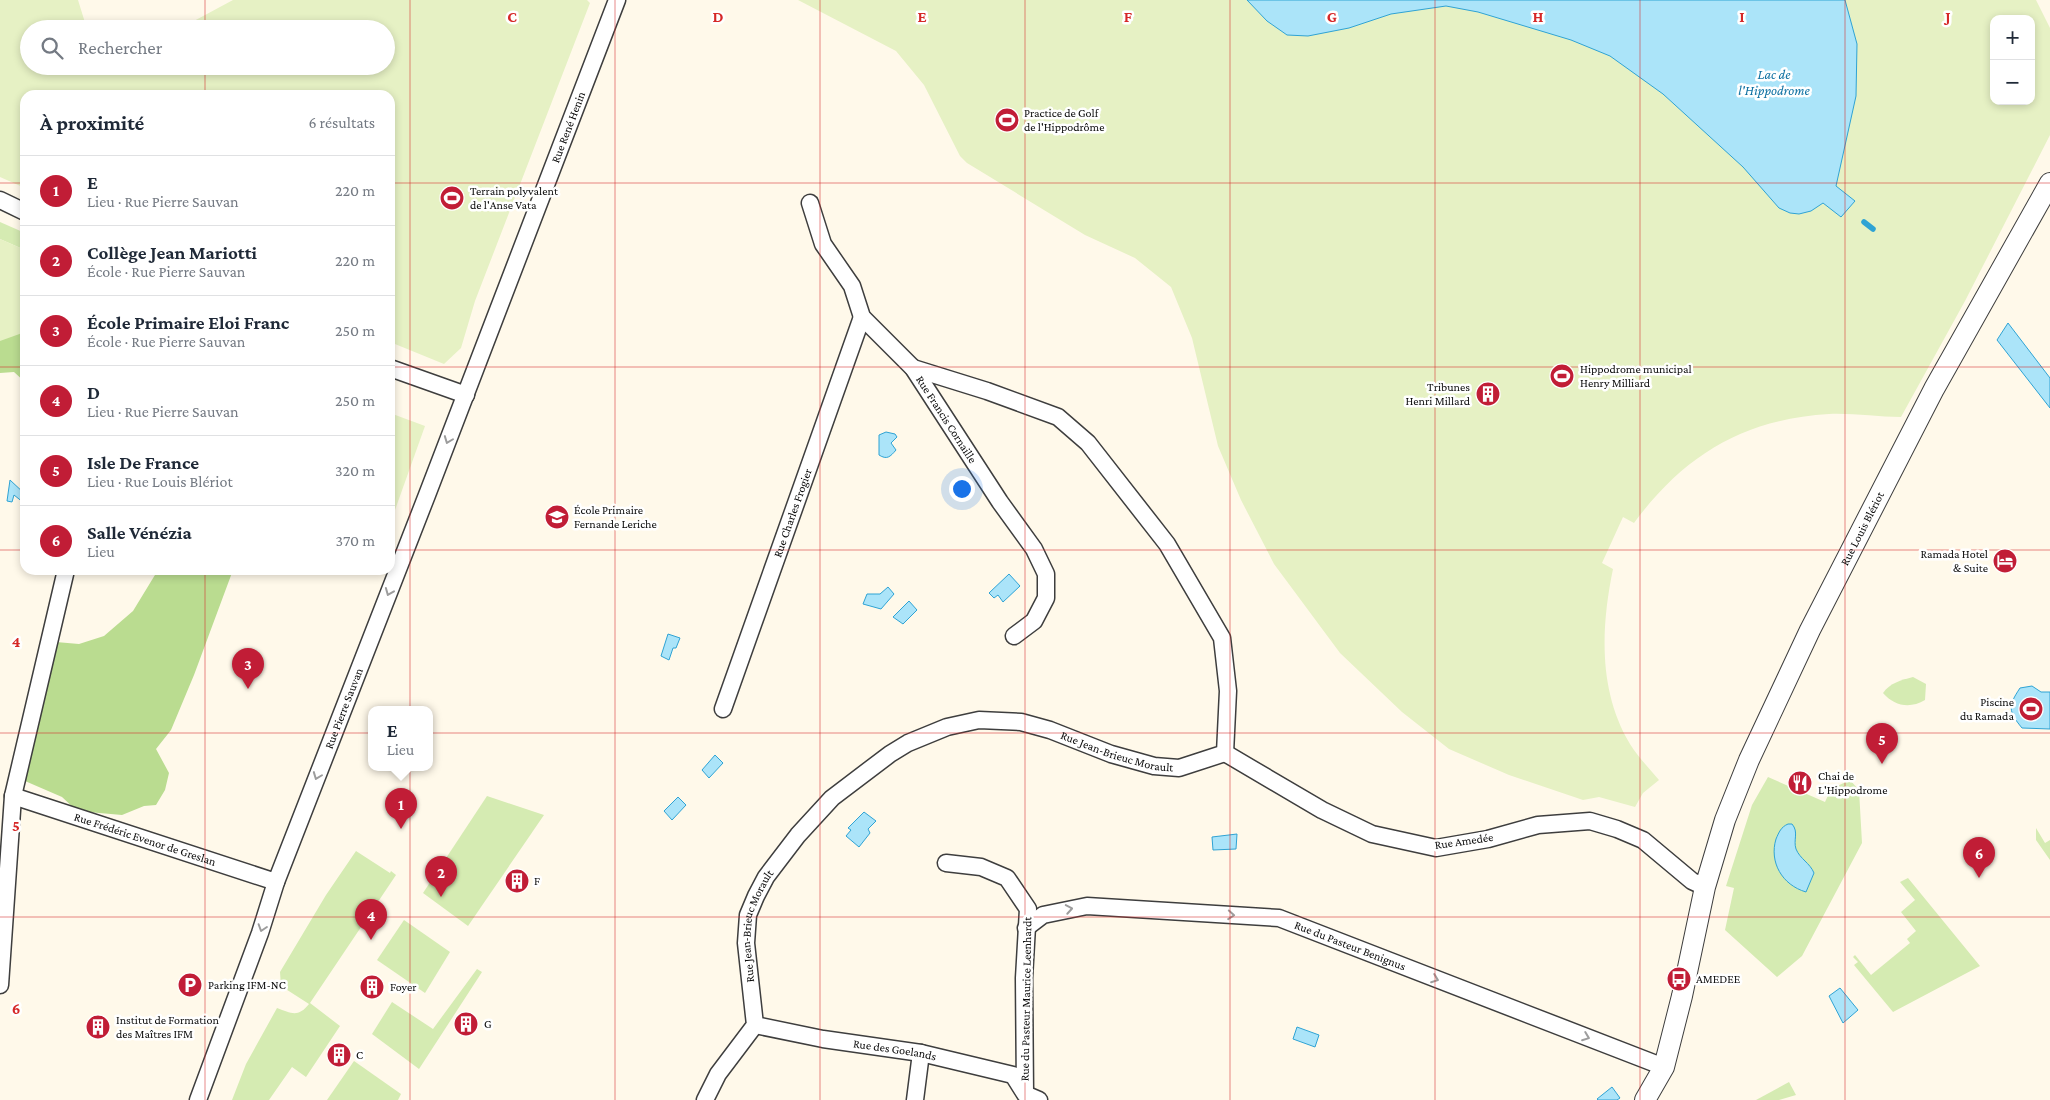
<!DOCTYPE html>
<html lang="fr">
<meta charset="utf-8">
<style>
:root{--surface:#fff;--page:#f6f6f7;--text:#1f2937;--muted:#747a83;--line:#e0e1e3;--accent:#c11d36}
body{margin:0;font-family:"Crimson Pro",serif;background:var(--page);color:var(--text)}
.controls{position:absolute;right:15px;top:15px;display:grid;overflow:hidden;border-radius:10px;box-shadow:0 2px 8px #0003}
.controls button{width:45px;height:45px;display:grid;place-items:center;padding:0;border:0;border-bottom:1px solid var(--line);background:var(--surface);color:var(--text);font:25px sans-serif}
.you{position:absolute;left:961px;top:488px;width:18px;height:18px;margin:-12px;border:4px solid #fff;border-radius:50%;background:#1a73e8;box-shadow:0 0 0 8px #1a73e833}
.badge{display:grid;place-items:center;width:32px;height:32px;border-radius:50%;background:var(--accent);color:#fff;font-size:16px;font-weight:700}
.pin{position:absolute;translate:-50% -41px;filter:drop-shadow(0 1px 2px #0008)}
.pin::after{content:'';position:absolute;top:26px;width:18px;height:15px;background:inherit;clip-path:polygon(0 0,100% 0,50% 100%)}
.popup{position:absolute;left:368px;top:706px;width:65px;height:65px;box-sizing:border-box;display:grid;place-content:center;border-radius:10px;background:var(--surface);filter:drop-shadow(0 1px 4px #0005);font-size:16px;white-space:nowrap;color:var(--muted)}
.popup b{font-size:19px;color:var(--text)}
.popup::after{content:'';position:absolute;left:50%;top:100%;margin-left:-10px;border:10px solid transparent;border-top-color:var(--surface)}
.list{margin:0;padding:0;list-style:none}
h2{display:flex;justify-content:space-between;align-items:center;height:65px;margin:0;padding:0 20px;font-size:21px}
h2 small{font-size:16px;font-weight:400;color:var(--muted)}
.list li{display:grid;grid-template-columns:32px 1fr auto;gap:15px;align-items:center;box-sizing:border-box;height:70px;padding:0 20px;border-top:1px solid var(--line)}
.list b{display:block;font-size:19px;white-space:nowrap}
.list p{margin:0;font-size:16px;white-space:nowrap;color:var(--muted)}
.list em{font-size:16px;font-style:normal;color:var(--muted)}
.icon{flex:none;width:28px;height:28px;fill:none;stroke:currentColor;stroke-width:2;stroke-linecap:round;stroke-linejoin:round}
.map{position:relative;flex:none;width:2050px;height:1100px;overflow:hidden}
.search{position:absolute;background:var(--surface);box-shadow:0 2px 8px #0003;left:20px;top:20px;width:375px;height:55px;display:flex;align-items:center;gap:12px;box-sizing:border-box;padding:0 18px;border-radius:28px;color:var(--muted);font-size:19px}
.panel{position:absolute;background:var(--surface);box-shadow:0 2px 8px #0003;left:20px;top:90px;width:375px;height:485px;border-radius:15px}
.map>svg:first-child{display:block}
.green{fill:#d5ebb2}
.forest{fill:#badc90}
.pitch{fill:#e6f1c4;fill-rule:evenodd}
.water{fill:#abe4f9;stroke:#2fa3d4}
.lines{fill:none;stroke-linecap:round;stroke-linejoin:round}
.stream{stroke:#2fa3d4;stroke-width:5.5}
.minor-casing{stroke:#3e3e3e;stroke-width:19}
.tertiary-casing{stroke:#3e3e3e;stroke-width:22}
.minor{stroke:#fff;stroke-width:16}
.tertiary{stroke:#fff;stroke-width:20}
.oneway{stroke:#9d9d9d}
.grid{fill:none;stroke:#d62828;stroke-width:1;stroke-opacity:0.55}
.labels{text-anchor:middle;stroke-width:5;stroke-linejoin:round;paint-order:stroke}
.poi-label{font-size:12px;fill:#0b0b0b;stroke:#fff;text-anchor:start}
.street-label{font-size:12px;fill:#0b0b0b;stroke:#fff}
.water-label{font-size:14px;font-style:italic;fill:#0f71a2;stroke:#fff}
.grid-label{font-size:16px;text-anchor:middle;font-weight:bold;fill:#d62828;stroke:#fff;stroke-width:5;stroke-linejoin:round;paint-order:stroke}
</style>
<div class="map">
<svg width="2050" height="1100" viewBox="0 0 2050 1100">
<rect width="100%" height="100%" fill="#fff9ea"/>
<!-- green -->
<g class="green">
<polygon points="0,222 25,233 25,250 0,239"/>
<path d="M 1913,677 L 1926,684 L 1925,700 C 1910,709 1894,706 1883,693 C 1890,683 1901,680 1913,677 Z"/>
<polygon points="1768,777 1825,802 1831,789 1850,780 1859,790 1862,843 1802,956 1777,977 1725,930 1734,888 1726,886 1752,805"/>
<polygon points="487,796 544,815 468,926 423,893"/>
<polygon points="2036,828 2045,843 2050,840 2050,860 2036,840"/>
<path d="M 356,851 L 390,873 L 391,871 L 396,875 L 310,1003 L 340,1026 L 306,1077 L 292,1067 L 269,1100 L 232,1100 L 246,1064 L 277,1008 C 291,1013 298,1018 309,1004 L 281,986 L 280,972 L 326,895 Z"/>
<polygon points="1908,878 1980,966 1893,1012 1854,965 1858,962 1853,957 1855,955 1871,975 1910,943 1907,939 1916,931 1901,912 1915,900 1900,882"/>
<polygon points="404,920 450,952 425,993 377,960"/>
<polygon points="477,969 482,972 419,1069 372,1034 392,1002 433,1029"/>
<polygon points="354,1061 401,1094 398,1100 327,1100"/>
<polygon points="1789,1082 1796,1095 1779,1100 1756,1100"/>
</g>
<!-- forest -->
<g class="forest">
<polygon points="25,327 25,382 14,372 0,373 0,336"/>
<polygon points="158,570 233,570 194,675 171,730 156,749 169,773 165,790 156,805 144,806 122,815 77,811 62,797 25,781 24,776 56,642 79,644 104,636 133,611"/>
</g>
<!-- pitch -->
<g class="pitch">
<polygon points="0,0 78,0 87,29 29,29 29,66 386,66 386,29 179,29 233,0 587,0 590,3 475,301 461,348 444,364 390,342 390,95 25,95 25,188 0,177"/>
<path d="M 798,0 L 2036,0 L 2050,28 L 2050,135 L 1965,301 L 1901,417 C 1877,417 1853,413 1829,414 C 1744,419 1684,455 1634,523 L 1623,517 L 1602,563 L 1613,569 C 1601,627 1598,691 1630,744 C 1638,757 1649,768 1659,780 L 1643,793 L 1635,807 L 1599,797 L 1583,800 L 1509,775 L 1449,749 L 1402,712 L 1340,653 L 1274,564 L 1241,500 L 1218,446 L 1192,338 L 1171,287 L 1135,258 L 1085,235 L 967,163 L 960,156 L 924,85 L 896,51 ZM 1994,19 L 2031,19 L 2031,101 L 1994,101 Z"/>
<polygon points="0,239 25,250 25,332 0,341"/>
<polygon points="390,413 425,426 390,524"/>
</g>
<!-- water -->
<g class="water">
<polygon points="1247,0 1845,0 1857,44 1856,96 1836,186 1855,201 1841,217 1823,203 1811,211 1799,214 1790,213 1779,208 1743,167 1663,94 1610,56 1571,40 1478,12 1446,6 1391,14 1349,28 1308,36 1287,35 1267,21"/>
<polygon points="2008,323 2050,378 2050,408 1997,340"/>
<path d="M 886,432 L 895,434 L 897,437 L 891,443 L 896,450 C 890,457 887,460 879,455 L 879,435 Z"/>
<polygon points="10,480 25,494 24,503 14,495 12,502 7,501"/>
<polygon points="1009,574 1020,586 1003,602 998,595 994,598 989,593"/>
<polygon points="888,587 894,594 881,609 863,604 867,594 880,594"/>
<polygon points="909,601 917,610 903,624 893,617"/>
<polygon points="668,634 680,638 676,648 673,648 669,660 661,656"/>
<path d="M 2032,686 L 2041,692 L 2050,692 L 2050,729 L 2022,728 C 2008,711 2008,706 2020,688 Z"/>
<polygon points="715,755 723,763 709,778 702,770"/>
<polygon points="678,797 686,805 672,820 664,811"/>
<polygon points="864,812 876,821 868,829 870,833 859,847 846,836 851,830 848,828"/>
<path d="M 1788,824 L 1792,824 C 1799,832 1793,840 1796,849 C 1800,859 1810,863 1814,873 L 1806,892 C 1782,885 1769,862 1776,839 C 1779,832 1781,827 1788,824 Z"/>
<polygon points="1237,834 1236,849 1213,850 1212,837"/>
<polygon points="1840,988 1858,1010 1843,1023 1829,996"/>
<polygon points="1297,1027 1319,1035 1315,1047 1293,1039"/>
<polygon points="1612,1087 1620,1098 1617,1100 1598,1100 1597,1099"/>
</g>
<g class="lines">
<!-- stream -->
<polyline class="stream" points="1864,222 1873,229"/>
<defs>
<g id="minor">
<polyline points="0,200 25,212"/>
<path id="s1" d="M 810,203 L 823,244 L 852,286 L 862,317 L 913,368 L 1000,502 L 1034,549 L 1046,574 L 1046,598 L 1034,621 L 1014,636"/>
<polyline points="390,368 466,395"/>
<path id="s2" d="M 723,709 L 862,317"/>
<polyline points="1225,753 1322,810 1372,834 1436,848 1488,839 1538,825 1590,821 1617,829 1643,840 1692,881 1705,887"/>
<path id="s3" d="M 13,796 L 276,882"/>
<polyline points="946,863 981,867 1007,878 1028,909 1024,978 1025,1093"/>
<path id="s4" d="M 1026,928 L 1043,915 L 1087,906 L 1279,918 L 1664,1067"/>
<polyline points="0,985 13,796 66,570"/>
<path id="s5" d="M 755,1025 L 823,1039 L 921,1053 L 1013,1075 L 1025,1094 L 1039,1100"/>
<path id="s6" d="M 198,1100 L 260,933 L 276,882 L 427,495 L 617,0"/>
<path id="s7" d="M 705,1100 L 718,1074 L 755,1025 L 746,943 L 748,915 L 756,896 L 766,877 L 798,835 L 832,798 L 890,754 L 908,743 L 947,727 L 979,720 L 1021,722 L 1050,730 L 1111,754 L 1154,766 L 1179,768 L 1225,753 L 1228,691 L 1222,638 L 1167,544 L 1088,443 L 1058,417 L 987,391 L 913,368"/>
<polyline points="915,1100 921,1053"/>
</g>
<g id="tertiary">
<path id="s8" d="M 1645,1100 L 1664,1067 L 1682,996 L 1705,887 L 1725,820 L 1749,760 L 1810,630 L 1934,389 L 2050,183"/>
</g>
</defs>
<!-- minor casing -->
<use href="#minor" class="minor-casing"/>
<!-- tertiary casing -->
<use href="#tertiary" class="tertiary-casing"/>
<!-- minor -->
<use href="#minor" class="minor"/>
<!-- tertiary -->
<use href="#tertiary" class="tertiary"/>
</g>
<!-- one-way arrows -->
<defs><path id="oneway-chevron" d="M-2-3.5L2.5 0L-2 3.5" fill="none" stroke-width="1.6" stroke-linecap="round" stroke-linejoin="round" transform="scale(1.25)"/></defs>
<g class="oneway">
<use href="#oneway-chevron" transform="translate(448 440) rotate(111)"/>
<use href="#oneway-chevron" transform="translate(389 592) rotate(112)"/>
<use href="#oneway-chevron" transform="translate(317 776) rotate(111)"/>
<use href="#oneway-chevron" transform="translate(1069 909) rotate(-10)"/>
<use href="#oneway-chevron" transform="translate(1231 915) rotate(4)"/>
<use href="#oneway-chevron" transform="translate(262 928) rotate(108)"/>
<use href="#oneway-chevron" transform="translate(1435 979) rotate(21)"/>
<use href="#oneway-chevron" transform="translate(1586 1037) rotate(21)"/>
</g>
<!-- grid -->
<path class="grid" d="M 205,0 L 205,29M 410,0 L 410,1100M 615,0 L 615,1100M 820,0 L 820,1100M 1025,0 L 1025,1100M 1230,0 L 1230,1100M 1435,0 L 1435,1100M 1640,0 L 1640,1100M 1845,0 L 1845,1100M 205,66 L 205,95M 0,183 L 25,183M 390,183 L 2050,183M 0,367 L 25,367M 390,367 L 2050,367M 0,550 L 25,550M 390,550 L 2050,550M 205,570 L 205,1100M 0,733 L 2050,733M 0,917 L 2050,917"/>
<!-- icons -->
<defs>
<symbol id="stadium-disc" viewBox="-11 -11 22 22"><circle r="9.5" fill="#c11d36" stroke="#fff"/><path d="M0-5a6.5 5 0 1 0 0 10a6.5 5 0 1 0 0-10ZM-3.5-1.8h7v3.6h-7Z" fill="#fff"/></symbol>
<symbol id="building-disc" viewBox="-11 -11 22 22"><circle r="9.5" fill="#c11d36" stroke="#fff"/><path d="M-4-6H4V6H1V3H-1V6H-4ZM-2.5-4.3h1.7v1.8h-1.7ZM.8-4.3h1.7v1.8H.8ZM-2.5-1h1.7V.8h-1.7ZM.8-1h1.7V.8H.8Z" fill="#fff"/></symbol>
<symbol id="school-disc" viewBox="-11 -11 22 22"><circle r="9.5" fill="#c11d36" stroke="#fff"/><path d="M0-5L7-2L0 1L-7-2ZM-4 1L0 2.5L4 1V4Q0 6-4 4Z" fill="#fff"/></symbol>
<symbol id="hotel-disc" viewBox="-11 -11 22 22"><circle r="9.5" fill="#c11d36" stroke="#fff"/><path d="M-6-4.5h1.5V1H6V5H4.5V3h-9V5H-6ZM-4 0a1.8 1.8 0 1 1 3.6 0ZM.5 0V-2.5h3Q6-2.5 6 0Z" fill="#fff"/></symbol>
<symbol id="restaurant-disc" viewBox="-11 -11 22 22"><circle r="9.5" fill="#c11d36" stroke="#fff"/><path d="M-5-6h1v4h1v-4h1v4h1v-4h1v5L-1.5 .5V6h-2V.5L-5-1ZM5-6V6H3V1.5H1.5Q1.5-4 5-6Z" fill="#fff"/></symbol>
<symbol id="bus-disc" viewBox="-11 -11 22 22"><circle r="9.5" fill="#c11d36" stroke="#fff"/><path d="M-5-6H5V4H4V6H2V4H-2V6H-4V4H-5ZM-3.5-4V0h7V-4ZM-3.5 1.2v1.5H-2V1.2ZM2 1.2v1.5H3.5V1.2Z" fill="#fff"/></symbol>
<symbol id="parking-disc" viewBox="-11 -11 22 22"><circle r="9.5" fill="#c11d36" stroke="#fff"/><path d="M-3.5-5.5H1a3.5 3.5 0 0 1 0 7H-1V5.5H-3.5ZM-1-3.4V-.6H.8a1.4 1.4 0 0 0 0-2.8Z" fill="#fff"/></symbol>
</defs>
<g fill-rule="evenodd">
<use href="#stadium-disc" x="993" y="106" width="28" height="28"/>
<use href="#stadium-disc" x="438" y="184" width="28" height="28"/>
<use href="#stadium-disc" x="1548" y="362" width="28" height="28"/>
<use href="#building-disc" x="1474" y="380" width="28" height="28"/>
<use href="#school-disc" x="543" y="503" width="28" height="28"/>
<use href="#hotel-disc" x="1991" y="547" width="28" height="28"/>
<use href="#stadium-disc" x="2017" y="695" width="28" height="28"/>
<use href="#restaurant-disc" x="1786" y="769" width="28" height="28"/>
<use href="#building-disc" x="503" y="867" width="28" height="28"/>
<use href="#bus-disc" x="1665" y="965" width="28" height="28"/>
<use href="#parking-disc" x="176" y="971" width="28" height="28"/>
<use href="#building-disc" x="358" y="973" width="28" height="28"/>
<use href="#building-disc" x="452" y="1010" width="28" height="28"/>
<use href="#building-disc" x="84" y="1013" width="28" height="28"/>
<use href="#building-disc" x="325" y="1041" width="28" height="28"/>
</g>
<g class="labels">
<!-- poi labels -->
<g class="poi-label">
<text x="1024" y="117">Practice de Golf<tspan x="1024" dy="14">de l'Hippodrôme</tspan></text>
<text x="470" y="195">Terrain polyvalent<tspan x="470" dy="14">de l'Anse Vata</tspan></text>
<text x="1580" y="373">Hippodrome municipal<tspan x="1580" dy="14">Henry Milliard</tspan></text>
<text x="1470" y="391" text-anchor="end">Tribunes<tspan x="1470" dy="14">Henri Millard</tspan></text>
<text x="574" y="514">École Primaire<tspan x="574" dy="14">Fernande Leriche</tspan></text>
<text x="1988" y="558" text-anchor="end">Ramada Hotel<tspan x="1988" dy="14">&amp; Suite</tspan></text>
<text x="2014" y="706" text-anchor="end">Piscine<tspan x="2014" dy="14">du Ramada</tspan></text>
<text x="1818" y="780">Chai de<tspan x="1818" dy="14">L'Hippodrome</tspan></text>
<text x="534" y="885">F</text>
<text x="1696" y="983">AMEDEE</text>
<text x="208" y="989">Parking IFM-NC</text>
<text x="390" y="991">Foyer</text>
<text x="116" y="1024">Institut de Formation<tspan x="116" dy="14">des Maîtres IFM</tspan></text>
<text x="484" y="1028">G</text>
<text x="356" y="1059">C</text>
</g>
<!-- street labels -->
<g class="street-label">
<text dy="4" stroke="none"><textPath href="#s6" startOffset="1041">Rue René Henin</textPath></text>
<text dy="4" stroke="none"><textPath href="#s1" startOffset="260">Rue Francis Cornaille</textPath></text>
<text dy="4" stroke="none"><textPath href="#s2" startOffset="208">Rue Charles Frogier</textPath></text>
<text dy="4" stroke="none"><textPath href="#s8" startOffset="615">Rue Louis Blériot</textPath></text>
<text dy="4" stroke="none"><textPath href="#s6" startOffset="418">Rue Pierre Sauvan</textPath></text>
<text dy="4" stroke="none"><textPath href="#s7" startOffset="658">Rue Jean-Brieuc Morault</textPath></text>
<text dy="4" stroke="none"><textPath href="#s3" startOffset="139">Rue Frédéric Evenor de Greslan</textPath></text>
<text transform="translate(1464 841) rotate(-8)" y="4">Rue Amedée</text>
<text dy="4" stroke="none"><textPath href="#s7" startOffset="192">Rue Jean-Brieuc Morault</textPath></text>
<text dy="4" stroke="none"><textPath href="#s4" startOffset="335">Rue du Pasteur Benignus</textPath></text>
<text transform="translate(1026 999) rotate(-89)" y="4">Rue du Pasteur Maurice Leenhardt</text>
<text dy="4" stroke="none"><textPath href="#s5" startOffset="142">Rue des Goelands</textPath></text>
</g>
<!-- water labels -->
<g class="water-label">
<text x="1774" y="79">Lac de<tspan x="1774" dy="16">l'Hippodrome</tspan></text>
</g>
</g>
<g class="grid-label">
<text x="512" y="22">C</text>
<text x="718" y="22">D</text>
<text x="922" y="22">E</text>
<text x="1128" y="22">F</text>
<text x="1332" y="22">G</text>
<text x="1538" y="22">H</text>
<text x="1742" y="22">I</text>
<text x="1948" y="22">J</text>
<text x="16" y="647">4</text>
<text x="16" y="831">5</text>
<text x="16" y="1014">6</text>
</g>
</svg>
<div class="controls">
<button>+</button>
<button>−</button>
</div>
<div class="you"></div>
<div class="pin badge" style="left:401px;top:829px">1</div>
<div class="popup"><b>E</b>Lieu</div>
<div class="pin badge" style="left:441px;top:897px">2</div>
<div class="pin badge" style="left:248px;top:689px">3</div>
<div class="pin badge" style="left:371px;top:940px">4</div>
<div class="pin badge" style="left:1882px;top:764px">5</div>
<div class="pin badge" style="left:1979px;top:878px">6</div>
<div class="search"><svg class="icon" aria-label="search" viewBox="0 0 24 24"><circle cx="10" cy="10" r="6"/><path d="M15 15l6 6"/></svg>Rechercher</div>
<section class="panel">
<h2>À proximité<small>6 résultats</small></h2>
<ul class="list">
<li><span class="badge">1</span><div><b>E</b><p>Lieu · Rue Pierre Sauvan</p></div><em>220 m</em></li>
<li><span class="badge">2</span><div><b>Collège Jean Mariotti</b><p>École · Rue Pierre Sauvan</p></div><em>220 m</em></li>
<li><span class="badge">3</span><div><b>École Primaire Eloi Franc</b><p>École · Rue Pierre Sauvan</p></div><em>250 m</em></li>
<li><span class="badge">4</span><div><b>D</b><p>Lieu · Rue Pierre Sauvan</p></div><em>250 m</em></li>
<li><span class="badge">5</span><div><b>Isle De France</b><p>Lieu · Rue Louis Blériot</p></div><em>320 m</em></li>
<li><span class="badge">6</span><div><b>Salle Vénézia</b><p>Lieu</p></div><em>370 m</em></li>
</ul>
</section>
</div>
